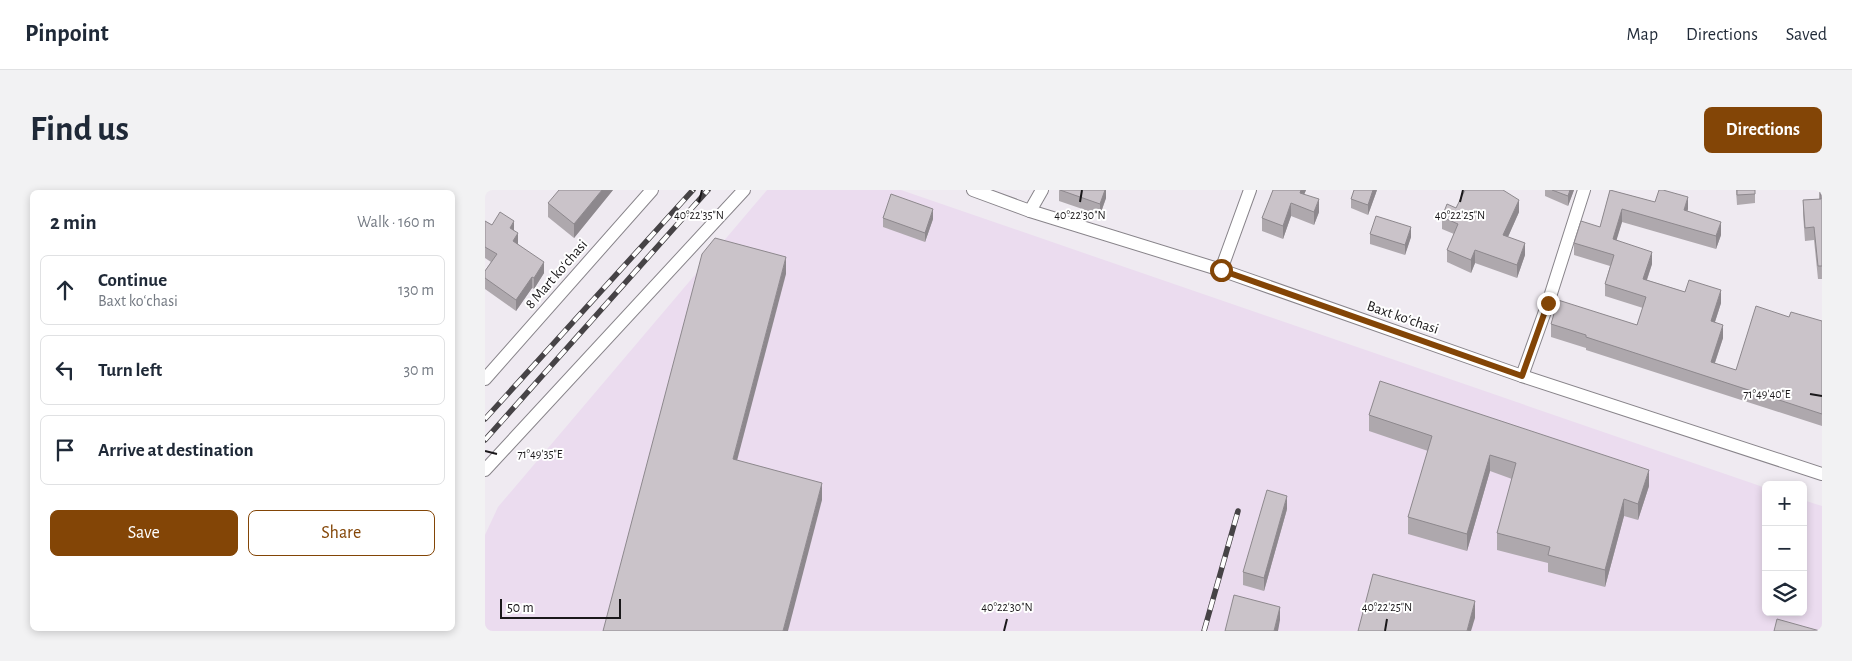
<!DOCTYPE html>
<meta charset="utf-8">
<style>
:root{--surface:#fff;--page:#f2f2f3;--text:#1f2937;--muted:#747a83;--line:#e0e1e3;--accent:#834506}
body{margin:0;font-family:"Alegreya Sans",sans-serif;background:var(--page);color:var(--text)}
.controls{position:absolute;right:15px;bottom:15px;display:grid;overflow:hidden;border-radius:8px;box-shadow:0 2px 8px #0003}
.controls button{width:45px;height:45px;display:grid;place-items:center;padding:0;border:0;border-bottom:1px solid var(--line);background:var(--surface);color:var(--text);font:25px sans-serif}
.scale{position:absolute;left:15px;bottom:12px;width:121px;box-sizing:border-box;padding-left:5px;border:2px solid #1a181a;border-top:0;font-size:14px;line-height:18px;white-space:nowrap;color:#1a181a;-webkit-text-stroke:4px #fff;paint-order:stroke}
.stop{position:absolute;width:15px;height:15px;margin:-11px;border:4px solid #834506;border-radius:50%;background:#fff}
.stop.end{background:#834506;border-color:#fff;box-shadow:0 1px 5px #0008}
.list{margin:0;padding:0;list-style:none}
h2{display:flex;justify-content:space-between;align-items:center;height:65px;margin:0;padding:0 20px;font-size:21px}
h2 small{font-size:16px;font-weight:400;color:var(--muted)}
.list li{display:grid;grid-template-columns:32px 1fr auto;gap:15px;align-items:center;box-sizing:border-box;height:70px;margin:0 10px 10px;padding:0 10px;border:1px solid var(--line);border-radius:8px}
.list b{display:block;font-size:19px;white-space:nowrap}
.list p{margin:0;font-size:16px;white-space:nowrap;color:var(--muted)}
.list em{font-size:16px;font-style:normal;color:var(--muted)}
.actions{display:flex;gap:10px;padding:15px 20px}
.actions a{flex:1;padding:11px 0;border:1px solid var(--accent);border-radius:8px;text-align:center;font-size:18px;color:var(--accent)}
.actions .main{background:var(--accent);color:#fff}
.icon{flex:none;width:28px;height:28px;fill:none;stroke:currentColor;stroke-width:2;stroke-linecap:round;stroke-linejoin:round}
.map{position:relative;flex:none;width:1337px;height:441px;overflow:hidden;border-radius:8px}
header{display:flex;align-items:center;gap:30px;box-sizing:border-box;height:70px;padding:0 25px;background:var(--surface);border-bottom:1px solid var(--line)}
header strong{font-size:24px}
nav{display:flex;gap:28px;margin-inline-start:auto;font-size:18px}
.intro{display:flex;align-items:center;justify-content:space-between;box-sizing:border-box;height:120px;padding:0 30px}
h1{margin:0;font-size:35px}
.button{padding:12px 22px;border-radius:8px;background:var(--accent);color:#fff;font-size:18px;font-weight:700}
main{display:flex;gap:30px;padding:0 30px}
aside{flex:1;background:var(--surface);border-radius:8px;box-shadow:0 2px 8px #0003}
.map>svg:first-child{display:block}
.industrial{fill:#ebdcef}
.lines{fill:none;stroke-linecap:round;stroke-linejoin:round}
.minor-casing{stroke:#88848a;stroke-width:14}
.minor{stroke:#fff;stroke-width:12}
.rail-casing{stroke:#464346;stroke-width:5.5}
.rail{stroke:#fff;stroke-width:4;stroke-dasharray:11;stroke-linecap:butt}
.wall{fill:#aea8ad}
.shaded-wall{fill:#8d888d}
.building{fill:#cac3c9;stroke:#8d888d}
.route{stroke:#834506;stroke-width:6}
.ticks{fill:none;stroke:#1a181a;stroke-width:2}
.labels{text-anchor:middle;stroke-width:4;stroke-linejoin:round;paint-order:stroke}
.street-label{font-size:15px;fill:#1a181a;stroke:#fff}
.ticks-label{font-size:12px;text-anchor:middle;fill:#1a181a;stroke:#fff;stroke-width:4;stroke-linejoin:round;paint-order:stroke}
</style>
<header>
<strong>Pinpoint</strong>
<nav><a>Map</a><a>Directions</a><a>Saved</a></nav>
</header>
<div class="intro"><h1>Find us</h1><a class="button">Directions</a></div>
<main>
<aside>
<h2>2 min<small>Walk · 160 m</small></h2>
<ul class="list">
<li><svg class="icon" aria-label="ahead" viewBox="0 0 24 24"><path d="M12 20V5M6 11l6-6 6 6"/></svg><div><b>Continue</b><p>Baxt koʻchasi</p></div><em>130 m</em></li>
<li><svg class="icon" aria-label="left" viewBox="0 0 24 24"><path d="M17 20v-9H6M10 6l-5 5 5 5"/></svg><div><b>Turn left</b></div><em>30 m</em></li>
<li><svg class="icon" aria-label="arrive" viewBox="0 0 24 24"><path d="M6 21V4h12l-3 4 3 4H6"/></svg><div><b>Arrive at destination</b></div></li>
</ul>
<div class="actions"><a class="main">Save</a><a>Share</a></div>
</aside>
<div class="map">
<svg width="1337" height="441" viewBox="0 0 1337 441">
<rect width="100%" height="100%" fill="#efeaf1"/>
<!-- industrial -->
<polygon class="industrial" points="282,0 416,0 1281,298 1281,422 1318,422 1318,310 1337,316 1337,441 0,441 0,345 13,317"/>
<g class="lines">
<defs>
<g id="minor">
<polyline points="488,0 545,21 736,80 1037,186 1337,284"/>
<polyline points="545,21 557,0"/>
<polyline points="736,80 765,0"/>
<polyline points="1037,186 1063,113 1099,0"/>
<polyline points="0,189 167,0"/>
<polyline points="0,280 259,0"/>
</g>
</defs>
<!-- minor casing -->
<use href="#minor" class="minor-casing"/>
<!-- minor -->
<use href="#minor" class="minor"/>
<defs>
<g id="rail">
<polyline points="0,229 208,0"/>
<polyline points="0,250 223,0"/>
<polyline points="719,441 753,321"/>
</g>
</defs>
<!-- rail casing -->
<use href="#rail" class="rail-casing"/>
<!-- rail -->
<use href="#rail" class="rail"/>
</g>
<!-- wall -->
<g class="wall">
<polygon points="128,0 89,48 63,27 63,13"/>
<polygon points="574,0 621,0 621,8 615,25 574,11"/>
<polygon points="788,0 821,0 819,4 834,22 829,35 806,26 798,49 777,41 777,28"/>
<polygon points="892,0 883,25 866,18 866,9"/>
<polygon points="1060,0 1089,0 1083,16 1060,6"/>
<polygon points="1125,0 1170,12 1203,19 1202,21 1236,45 1231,59 1137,32 1131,50 1167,74 1162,90 1236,113 1230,132 1238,148 1230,173 1251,180 1304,127 1337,131 1337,236 1101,160 1101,158 1066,147 1066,134 1152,135 1158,118 1120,106 1120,94 1125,76 1089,65 1089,53 1115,37"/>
<polygon points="1251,0 1270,0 1270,13 1252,15"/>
<polygon points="1334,0 1337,0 1337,89 1333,89 1329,50 1320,51 1318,24 1318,10 1334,9"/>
<polygon points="971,18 1034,22 1023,47 1040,65 1032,88 990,73 986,83 962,72 962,60 969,44 957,39 957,27"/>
<polygon points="398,28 448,29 440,52 398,37"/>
<polygon points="0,31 7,35 29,40 33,54 59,83 49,99 47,98 31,121 0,99 0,81 6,72 0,68"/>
<polygon points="885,44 926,47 920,65 885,54"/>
<polygon points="884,225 1164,296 1153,330 1139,326 1120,397 1063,382 1063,373 1012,360 1012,343 1027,289 1005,281 982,361 923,344 923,327 943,261 884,241"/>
<polygon points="802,319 779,401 758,395 758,382"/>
</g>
<!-- shaded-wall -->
<g class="shaded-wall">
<polygon points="117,0 128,0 89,48 89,34"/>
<polygon points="620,0 621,0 621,8 615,25 615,14"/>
<polygon points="816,0 821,0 815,15 815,3"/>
<polygon points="888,0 892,0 883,25 883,15"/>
<polygon points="1085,0 1089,0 1083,16 1083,6"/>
<polygon points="1203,7 1203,19 1199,33 1199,20"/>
<polygon points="834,9 834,22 829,35 829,22"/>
<polygon points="1034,10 1034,22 1018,58 1018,45"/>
<polygon points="806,13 806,26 798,49 798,36"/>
<polygon points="448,19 448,29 440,52 440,43"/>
<polygon points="1137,19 1137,32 1128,62 1128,49"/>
<polygon points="29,31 29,42 25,38"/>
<polygon points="1236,32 1236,45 1231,59 1231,46"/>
<polygon points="926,37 926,47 920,65 920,55"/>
<polygon points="33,43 33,54 28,63 28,51"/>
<polygon points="1040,53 1040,65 1032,88 1032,75"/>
<polygon points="990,60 990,73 986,83 986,70"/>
<polygon points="1167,62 1167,74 1158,101 1158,89"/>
<polygon points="301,67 301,84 248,286 248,269"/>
<polygon points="59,72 59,83 49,99 49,88"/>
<polygon points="47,87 47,98 31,121 31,110"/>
<polygon points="1236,100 1236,113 1226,144 1226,131"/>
<polygon points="1238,135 1238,148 1226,184 1226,172"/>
<polygon points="1005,265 1005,281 982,361 982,344"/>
<polygon points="1164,280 1164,296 1153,330 1153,314"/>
<polygon points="337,293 337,310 303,441 298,441"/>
<polygon points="802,306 802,319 779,401 779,388"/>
<polygon points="1139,309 1139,326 1120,397 1120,380"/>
<polygon points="990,411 990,428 986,441 982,441"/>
<polygon points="795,417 795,430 793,441 789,441"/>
</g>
<!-- building -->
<g class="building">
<polygon points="74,0 117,0 89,34 63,13"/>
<polygon points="575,0 620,0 615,14"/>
<polygon points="788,0 816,0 815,3 834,9 829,22 806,13 798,36 777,28"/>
<polygon points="869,0 888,0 883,15 866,9"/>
<polygon points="980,0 1018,0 1034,10 1018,45 1040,53 1032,75 990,60 986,70 962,60 973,34 957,27 962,14 971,18"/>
<polygon points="1067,0 1085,0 1083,6"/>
<polygon points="1125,0 1170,12 1174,0 1178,0 1203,7 1199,20 1236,32 1231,46 1137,19 1128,49 1167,62 1158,89 1200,102 1204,90 1236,100 1226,131 1238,135 1226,172 1251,180 1271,116 1304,127 1306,122 1337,131 1337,224 1101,147 1101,145 1066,134 1073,110 1152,135 1161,107 1120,94 1129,65 1089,53 1096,31 1115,37"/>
<polygon points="1252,0 1270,0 1270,4 1252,5"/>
<polygon points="1335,0 1337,0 1337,76 1333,76 1329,37 1320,38 1318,10 1336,9"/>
<polygon points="406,4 448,19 440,43 398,28"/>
<polygon points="15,22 29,31 25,38 33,43 28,51 59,72 49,88 47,87 31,110 0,88 0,81 12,64 0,57 0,31 7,35"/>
<polygon points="891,26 926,37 920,55 885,44"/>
<polygon points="230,48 301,67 248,269 337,293 298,441 118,441 217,64"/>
<polygon points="895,191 1164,280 1153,314 1139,309 1120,380 1063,365 1065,357 1012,343 1031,273 1005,265 982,344 923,327 947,246 884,225"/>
<polygon points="782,300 802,306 779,388 758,382"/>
<polygon points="888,384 990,411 982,441 873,441"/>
<polygon points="749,405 795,417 789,441 740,441"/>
<polygon points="1292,429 1335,441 1289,441"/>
</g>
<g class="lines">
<!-- route -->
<polyline class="route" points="736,80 1037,186 1063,113"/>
</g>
<!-- ticks -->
<path class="ticks" d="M 214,12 L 217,0M 595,12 L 597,0M 975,12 L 978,0M 1325,204 L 1337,206M 0,261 L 12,264M 519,441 L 522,429M 900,441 L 902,429"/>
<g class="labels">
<!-- street labels -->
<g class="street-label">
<text transform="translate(71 84) rotate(-49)" y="5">8 Mart koʻchasi</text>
<text transform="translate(918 127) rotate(19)" y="5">Baxt koʻchasi</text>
</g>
</g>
<g class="ticks-label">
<text x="214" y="29">40°22'35"N</text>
<text x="595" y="29">40°22'30"N</text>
<text x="975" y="29">40°22'25"N</text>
<text x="1282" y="208">71°49'40"E</text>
<text x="55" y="268">71°49'35"E</text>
<text x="522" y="421">40°22'30"N</text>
<text x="902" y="421">40°22'25"N</text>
</g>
</svg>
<div class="controls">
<button>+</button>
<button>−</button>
<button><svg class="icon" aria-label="layers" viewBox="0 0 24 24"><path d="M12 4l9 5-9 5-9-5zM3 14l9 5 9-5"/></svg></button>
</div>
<div class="scale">50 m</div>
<div class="stop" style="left:736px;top:80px"></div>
<div class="stop end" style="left:1063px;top:113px"></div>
</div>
</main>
